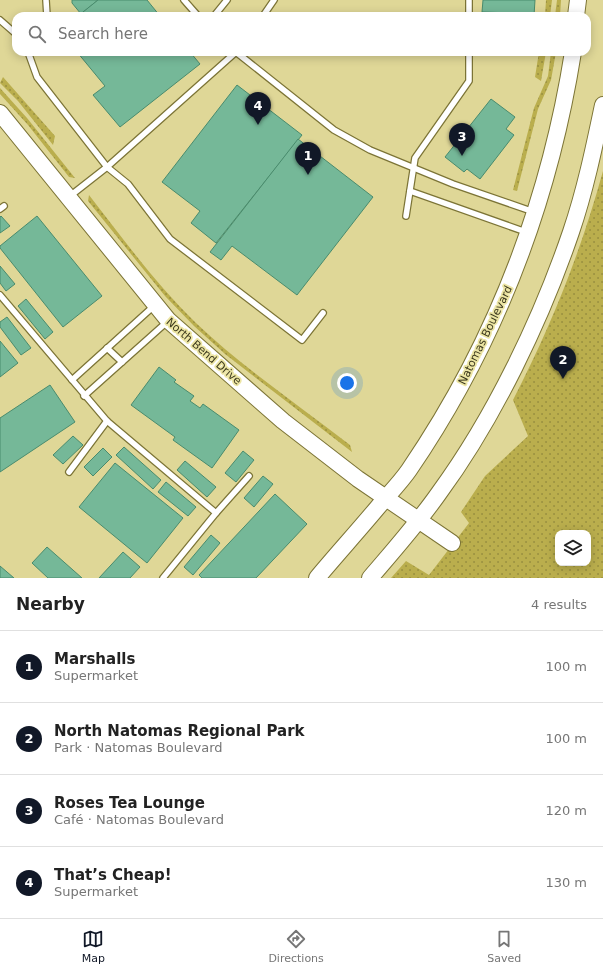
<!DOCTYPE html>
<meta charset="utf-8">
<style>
:root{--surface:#fff;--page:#f6f6f6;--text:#222;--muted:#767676;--line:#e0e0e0;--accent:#111827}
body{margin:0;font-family:"DejaVu Sans",sans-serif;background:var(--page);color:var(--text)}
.controls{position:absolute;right:12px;bottom:12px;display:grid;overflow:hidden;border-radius:8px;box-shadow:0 2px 10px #0003}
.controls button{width:36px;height:36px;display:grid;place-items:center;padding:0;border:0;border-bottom:1px solid var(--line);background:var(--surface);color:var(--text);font:20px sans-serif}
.you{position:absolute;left:347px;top:383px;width:14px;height:14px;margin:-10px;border:3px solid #fff;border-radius:50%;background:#1a73e8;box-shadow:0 0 0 6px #1a73e833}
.badge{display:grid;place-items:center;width:26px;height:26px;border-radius:50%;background:var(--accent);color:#fff;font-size:13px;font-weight:700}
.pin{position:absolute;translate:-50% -33px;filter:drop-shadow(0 1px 2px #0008)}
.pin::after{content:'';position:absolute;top:21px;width:14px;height:12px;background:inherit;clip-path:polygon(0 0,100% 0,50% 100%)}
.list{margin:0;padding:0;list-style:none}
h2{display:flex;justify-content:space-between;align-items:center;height:52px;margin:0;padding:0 16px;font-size:17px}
h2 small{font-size:13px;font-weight:400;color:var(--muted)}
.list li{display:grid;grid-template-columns:26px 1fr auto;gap:12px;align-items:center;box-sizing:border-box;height:72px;padding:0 16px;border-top:1px solid var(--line)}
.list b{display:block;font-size:15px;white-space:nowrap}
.list p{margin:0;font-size:13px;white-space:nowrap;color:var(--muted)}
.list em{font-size:13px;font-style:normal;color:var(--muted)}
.icon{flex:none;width:22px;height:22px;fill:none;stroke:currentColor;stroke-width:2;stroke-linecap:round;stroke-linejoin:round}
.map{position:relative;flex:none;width:603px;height:578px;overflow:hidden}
.search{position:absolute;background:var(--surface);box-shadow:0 2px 10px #0003;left:12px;right:12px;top:12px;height:44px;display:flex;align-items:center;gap:10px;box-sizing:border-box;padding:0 14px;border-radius:12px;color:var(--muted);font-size:15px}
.sheet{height:340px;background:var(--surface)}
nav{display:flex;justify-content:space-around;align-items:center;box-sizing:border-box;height:56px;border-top:1px solid var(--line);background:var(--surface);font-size:11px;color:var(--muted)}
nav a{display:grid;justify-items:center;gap:2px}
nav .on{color:var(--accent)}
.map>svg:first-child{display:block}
.green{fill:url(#green-dots);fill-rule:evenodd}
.building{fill:#75b898;stroke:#498b6d}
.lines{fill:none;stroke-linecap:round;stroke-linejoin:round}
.lane-casing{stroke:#7c7436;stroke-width:8}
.secondary-casing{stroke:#7c7436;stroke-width:18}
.lane{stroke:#fff;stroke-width:5.5}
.secondary{stroke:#fff;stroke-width:16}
.labels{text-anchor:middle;stroke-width:3.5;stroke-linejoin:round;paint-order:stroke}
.street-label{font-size:11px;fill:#3b381d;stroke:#ece5a3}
</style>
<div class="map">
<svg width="603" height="578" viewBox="0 0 603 578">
<defs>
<pattern id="green-dots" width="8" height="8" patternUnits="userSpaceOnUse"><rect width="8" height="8" fill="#baae4d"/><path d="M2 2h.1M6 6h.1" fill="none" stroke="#988f3f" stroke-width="1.8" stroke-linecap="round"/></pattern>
</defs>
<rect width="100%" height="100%" fill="#dfd797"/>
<!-- green -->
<g class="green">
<polygon points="546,0 552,0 550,16 545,16"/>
<polygon points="557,0 561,0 560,16 555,16"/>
<polygon points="539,52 546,52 541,81 535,77"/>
<polygon points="551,52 556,52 551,80 538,109 517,191 513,190 534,108 548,76"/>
<polygon points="3,77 55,136 53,145 18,101 0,83"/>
<polygon points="0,88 27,118 75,178 69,177 28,125 0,94"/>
<path d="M 603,171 L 603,578 L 391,578 L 406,561 L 429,575 L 469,523 L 461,512 L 485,476 L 528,436 L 513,400 C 552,324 580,254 603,171 ZM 558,533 L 588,533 L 588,563 L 558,563 Z"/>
<path d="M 89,195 C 123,239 156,284 196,323 C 243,368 299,405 350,445 L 352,452 L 225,354 L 194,326 L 165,296 L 88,201 Z"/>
</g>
<!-- building -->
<g class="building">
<polygon points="72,0 98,0 81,14 72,3"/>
<polygon points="98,0 147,0 160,16 78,16"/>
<polygon points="483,0 535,0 534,16 513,16 513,13 482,12"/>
<polygon points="77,52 190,52 200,64 120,127 93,95 105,86"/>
<polygon points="237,85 302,135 216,243 191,223 200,211 162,182"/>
<polygon points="491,99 515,117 506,129 514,135 480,179 467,169 464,172 445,157"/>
<polygon points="298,139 373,197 297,295 232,246 221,260 210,252"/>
<polygon points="1,216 10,226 0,233 0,217"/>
<polygon points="37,216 102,296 63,327 0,248 0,246"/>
<polygon points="0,266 15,284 6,291 0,283"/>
<polygon points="26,299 53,332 45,339 18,306"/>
<polygon points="7,317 31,348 21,355 0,327 0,322"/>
<polygon points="0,341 18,363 0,377"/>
<polygon points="159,367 176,380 174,382 194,396 190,401 200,408 203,404 239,430 212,468 173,440 175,437 131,405"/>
<polygon points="50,385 75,422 0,472 0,418"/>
<polygon points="73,436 83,445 63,464 53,455"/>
<polygon points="124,447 161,480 153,489 116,455"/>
<polygon points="103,448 112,457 93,476 84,467"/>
<polygon points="243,451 254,460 236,482 225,473"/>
<polygon points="185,461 216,487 207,497 177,470"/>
<polygon points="115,463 183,518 147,563 79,507"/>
<polygon points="263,476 273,484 254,507 244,498"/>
<polygon points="166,482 196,507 188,516 158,492"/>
<polygon points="275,494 307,524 256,578 202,578 199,575"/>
<polygon points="211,535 220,543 193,575 184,567"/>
<polygon points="47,547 82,578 48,578 32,563"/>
<polygon points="123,552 140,567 130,578 99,578"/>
<polygon points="0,566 14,578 0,578"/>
</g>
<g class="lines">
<defs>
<g id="lane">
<polyline points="46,0 47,16"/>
<polyline points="184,0 198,16"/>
<polyline points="469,0 469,16"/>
<polyline points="214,16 227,0"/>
<polyline points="263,16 274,0"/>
<polyline points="0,20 16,34"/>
<polyline points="28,52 37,77 107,167 128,184 170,239 302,340 323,313"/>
<polyline points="236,52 334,130 370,150 453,184 534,212"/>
<polyline points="410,191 526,232"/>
<polyline points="70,196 107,167 236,52"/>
<polyline points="0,209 4,206"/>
<polyline points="406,216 415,158 469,81 469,52"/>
<polyline points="0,295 107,421 216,513 163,578"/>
<polyline points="107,348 122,362"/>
<polyline points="72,380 155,305"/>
<polyline points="84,396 168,321"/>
<polyline points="69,472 107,421"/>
<polyline points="216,513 249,476"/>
</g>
<g id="secondary">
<polyline points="576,16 578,0"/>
<polyline points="0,113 168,320 283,421 358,479 452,543"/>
<path d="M 317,578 C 337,554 358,531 378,507 C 388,495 400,483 409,470 C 495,344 549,203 573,52"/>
<path d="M 370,578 C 394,550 418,523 439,493 C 494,418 541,320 571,232 C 585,191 594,148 603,105"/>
</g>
</defs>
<!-- lane casing -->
<use href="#lane" class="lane-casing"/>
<!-- secondary casing -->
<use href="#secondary" class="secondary-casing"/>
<!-- lane -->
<use href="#lane" class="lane"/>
<!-- secondary -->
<use href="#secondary" class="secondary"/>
</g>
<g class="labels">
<!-- street labels -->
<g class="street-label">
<text transform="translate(485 335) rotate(-64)" y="4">Natomas Boulevard</text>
<text transform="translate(204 351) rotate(41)" y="4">North Bend Drive</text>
</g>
</g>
</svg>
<div class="controls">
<button><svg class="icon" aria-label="layers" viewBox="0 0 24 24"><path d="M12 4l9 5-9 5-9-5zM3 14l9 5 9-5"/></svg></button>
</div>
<div class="you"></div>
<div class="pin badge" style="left:308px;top:175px">1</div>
<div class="pin badge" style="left:563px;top:379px">2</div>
<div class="pin badge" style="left:462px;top:156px">3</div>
<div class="pin badge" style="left:258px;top:125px">4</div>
<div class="search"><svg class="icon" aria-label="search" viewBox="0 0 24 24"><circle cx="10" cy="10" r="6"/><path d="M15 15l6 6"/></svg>Search here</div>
</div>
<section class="sheet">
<h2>Nearby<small>4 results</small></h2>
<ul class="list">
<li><span class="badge">1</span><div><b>Marshalls</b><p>Supermarket</p></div><em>100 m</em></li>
<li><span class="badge">2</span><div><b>North Natomas Regional Park</b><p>Park · Natomas Boulevard</p></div><em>100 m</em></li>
<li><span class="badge">3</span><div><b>Roses Tea Lounge</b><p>Café · Natomas Boulevard</p></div><em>120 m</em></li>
<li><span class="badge">4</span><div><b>That’s Cheap!</b><p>Supermarket</p></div><em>130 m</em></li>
</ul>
</section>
<nav>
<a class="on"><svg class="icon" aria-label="map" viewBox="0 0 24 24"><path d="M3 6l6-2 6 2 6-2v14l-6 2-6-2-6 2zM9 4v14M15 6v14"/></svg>Map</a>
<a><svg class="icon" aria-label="directions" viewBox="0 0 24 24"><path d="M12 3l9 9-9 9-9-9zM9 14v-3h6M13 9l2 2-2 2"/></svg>Directions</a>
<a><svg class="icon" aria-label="saved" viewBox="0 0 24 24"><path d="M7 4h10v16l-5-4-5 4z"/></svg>Saved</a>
</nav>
